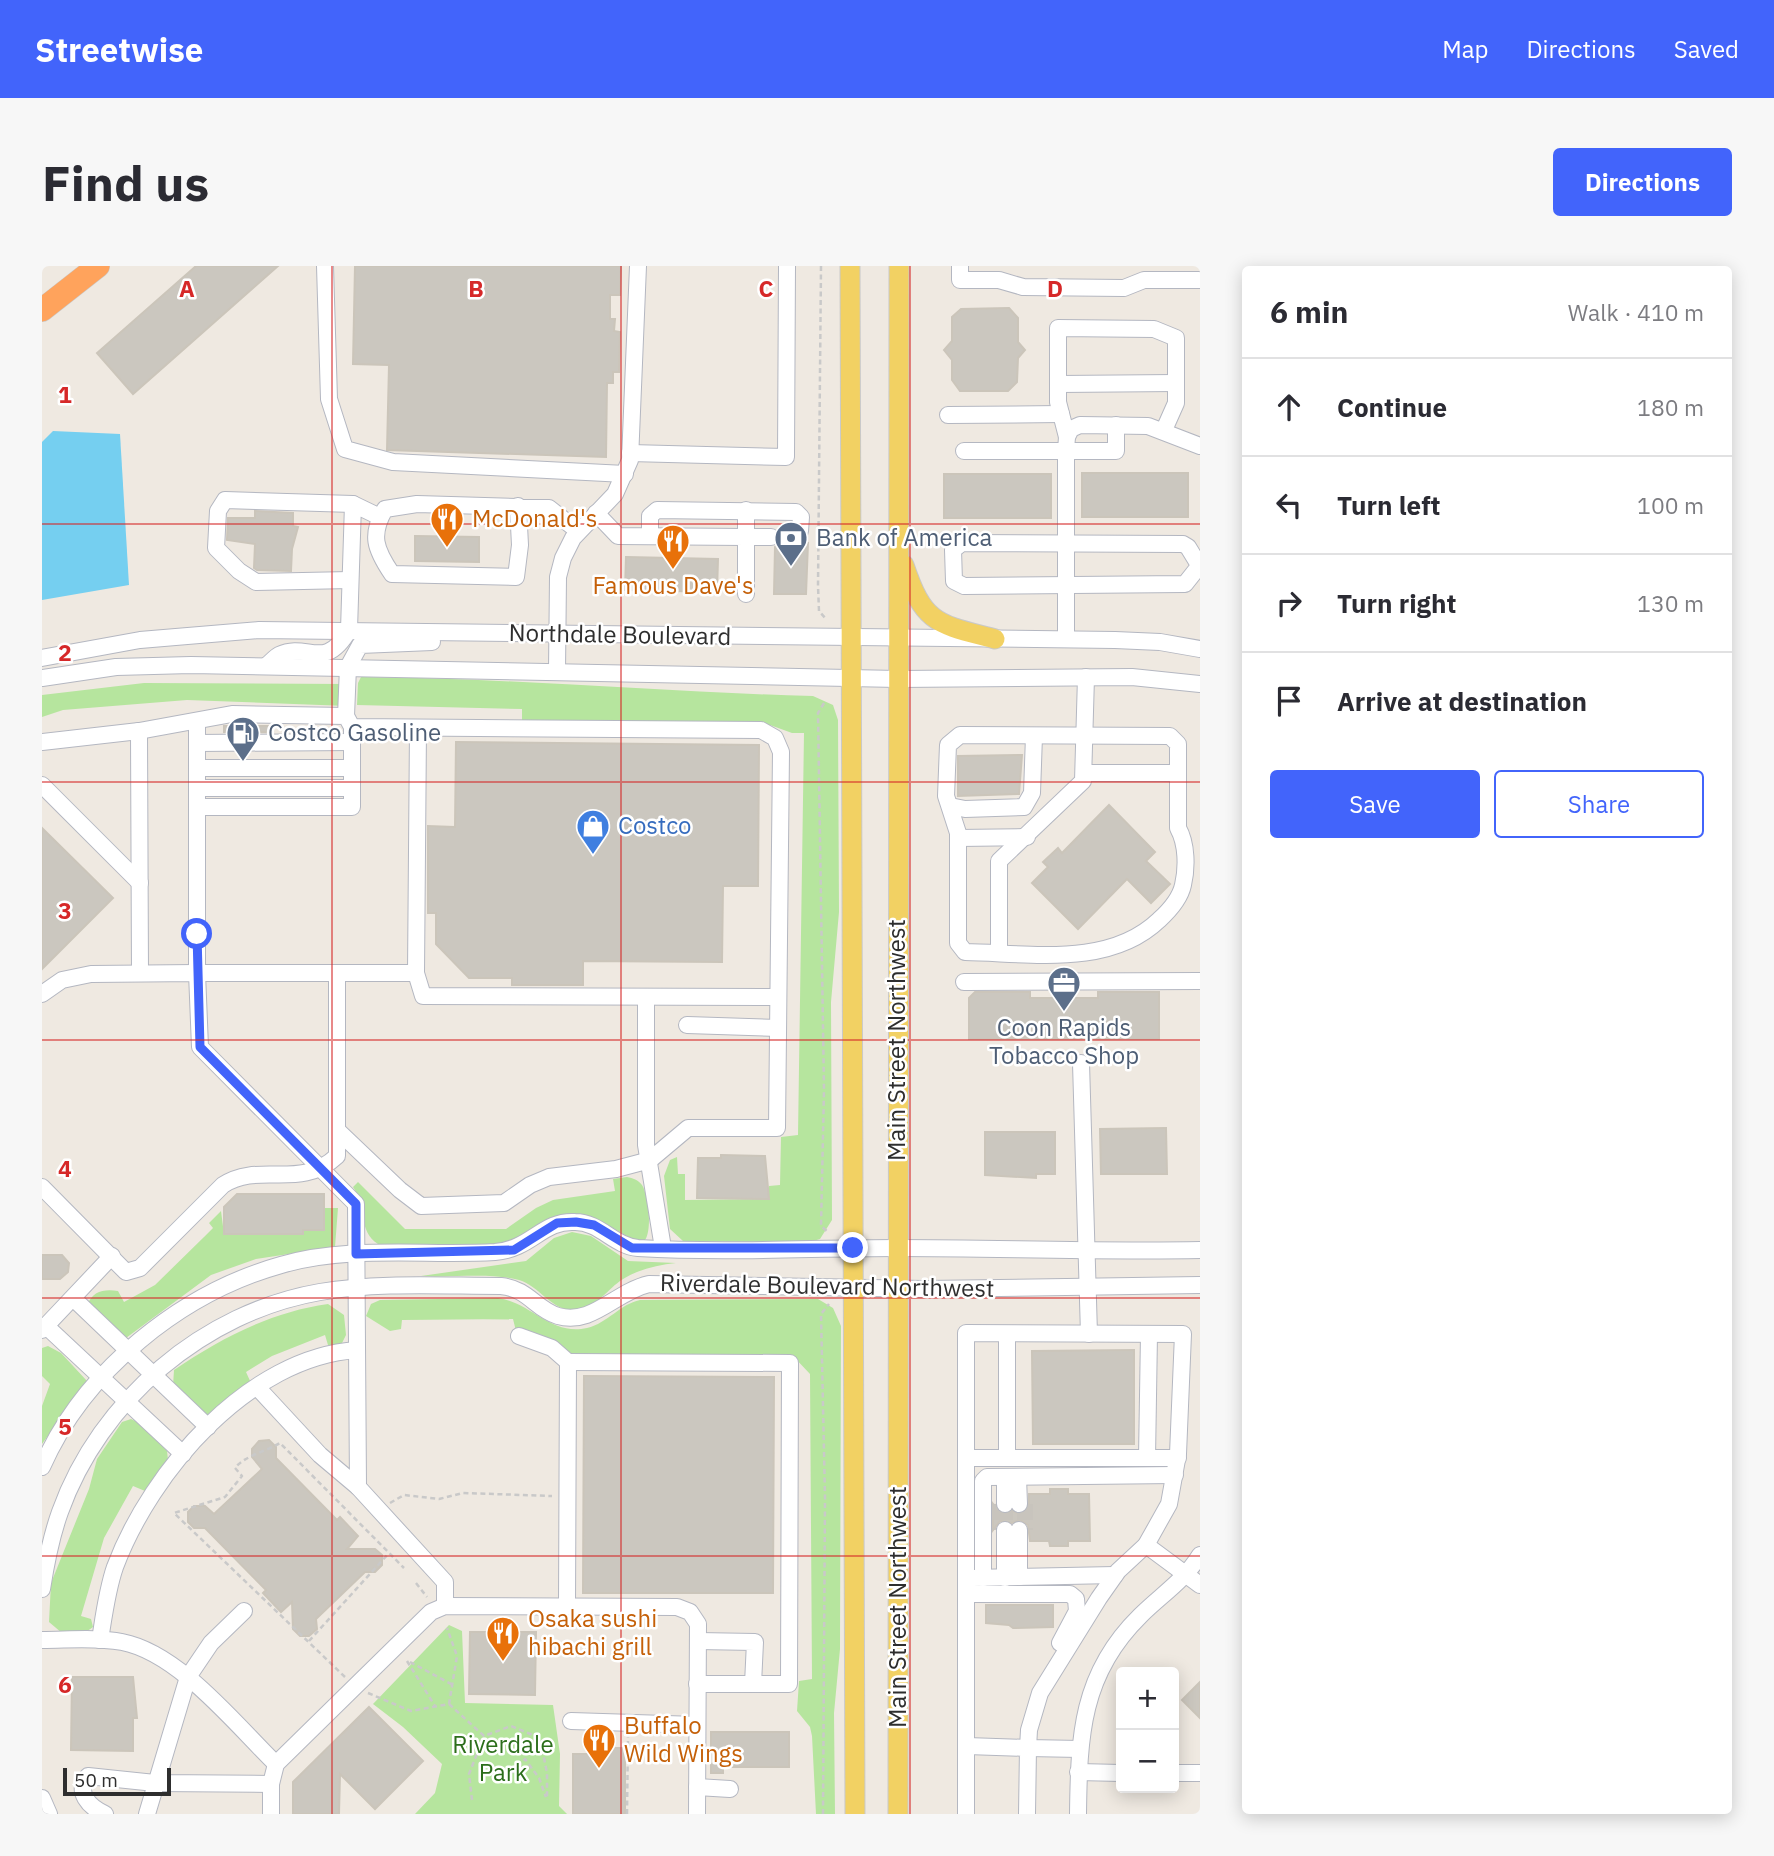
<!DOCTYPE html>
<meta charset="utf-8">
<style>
:root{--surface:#fff;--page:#f7f7f7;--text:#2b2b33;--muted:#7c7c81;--line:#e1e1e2;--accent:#4264fb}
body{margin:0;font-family:"IBM Plex Sans",sans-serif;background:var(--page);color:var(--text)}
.controls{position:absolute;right:21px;bottom:21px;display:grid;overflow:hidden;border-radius:7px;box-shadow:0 4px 18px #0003}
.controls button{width:63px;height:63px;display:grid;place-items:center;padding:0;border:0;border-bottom:2px solid var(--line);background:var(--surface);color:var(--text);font:35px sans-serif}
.scale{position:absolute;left:21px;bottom:18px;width:108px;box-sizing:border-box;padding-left:7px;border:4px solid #2e2e2e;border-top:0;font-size:19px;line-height:24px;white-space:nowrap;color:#2e2e2e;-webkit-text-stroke:5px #fff;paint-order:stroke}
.stop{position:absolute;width:21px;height:21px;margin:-16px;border:5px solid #4264fb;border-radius:50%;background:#fff}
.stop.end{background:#4264fb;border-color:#fff;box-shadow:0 2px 7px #0008}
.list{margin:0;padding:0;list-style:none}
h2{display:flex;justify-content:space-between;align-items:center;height:91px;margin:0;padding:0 28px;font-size:30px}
h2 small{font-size:23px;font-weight:400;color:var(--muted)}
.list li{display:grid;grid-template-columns:46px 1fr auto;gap:21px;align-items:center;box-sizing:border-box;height:98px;padding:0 28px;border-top:2px solid var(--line)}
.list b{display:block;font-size:26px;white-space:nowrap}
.list em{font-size:23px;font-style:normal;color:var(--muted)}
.actions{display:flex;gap:14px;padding:21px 28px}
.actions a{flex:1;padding:16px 0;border:2px solid var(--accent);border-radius:7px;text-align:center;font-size:24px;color:var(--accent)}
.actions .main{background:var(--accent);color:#fff}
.icon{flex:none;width:38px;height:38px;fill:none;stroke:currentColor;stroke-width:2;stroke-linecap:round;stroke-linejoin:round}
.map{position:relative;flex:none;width:1158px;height:1548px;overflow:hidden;border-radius:7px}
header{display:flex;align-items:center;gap:42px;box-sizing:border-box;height:98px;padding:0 35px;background:var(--accent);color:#fff}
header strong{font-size:33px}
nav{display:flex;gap:38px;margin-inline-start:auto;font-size:24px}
.intro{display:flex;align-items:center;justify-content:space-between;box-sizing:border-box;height:168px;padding:0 42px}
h1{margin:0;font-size:49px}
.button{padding:18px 32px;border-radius:7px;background:var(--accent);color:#fff;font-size:24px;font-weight:700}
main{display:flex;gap:42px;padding:0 42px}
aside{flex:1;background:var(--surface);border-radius:7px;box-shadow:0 4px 18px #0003}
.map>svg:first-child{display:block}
.green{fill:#b6e59e}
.water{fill:#75cff0}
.building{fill:#cbc7bf;stroke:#cbc5ba;stroke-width:2}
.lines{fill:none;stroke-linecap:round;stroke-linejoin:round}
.minor-tunnel{stroke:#c8c4bd;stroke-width:16;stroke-dasharray:16 8;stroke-linecap:butt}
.minor-casing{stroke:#b4b7c1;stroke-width:18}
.major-casing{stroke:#c9c9c9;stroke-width:21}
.highway-casing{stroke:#c9c9c9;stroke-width:24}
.path{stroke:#c9c9c9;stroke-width:2.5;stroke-dasharray:5 3.5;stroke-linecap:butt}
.minor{stroke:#fff;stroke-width:16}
.major{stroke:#f2d163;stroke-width:19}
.highway{stroke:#ffa35c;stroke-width:23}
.route{stroke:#4264fb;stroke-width:9}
.grid{fill:none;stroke:#d62828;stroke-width:2;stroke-opacity:0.55}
.labels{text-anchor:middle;stroke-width:5;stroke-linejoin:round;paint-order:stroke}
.food-label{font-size:24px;fill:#c56008;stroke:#fff;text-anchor:start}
.service-label{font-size:24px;fill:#4e5e75;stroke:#fff;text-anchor:start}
.street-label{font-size:24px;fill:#2e2e2e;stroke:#fff}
.shop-label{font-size:24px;fill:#366cbe;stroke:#fff;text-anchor:start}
.park-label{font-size:24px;fill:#2c6e1b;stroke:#fff}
.grid-label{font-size:23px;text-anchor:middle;font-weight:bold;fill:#d62828;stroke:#fff;stroke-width:5;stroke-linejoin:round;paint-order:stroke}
</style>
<header>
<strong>Streetwise</strong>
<nav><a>Map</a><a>Directions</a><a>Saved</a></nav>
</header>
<div class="intro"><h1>Find us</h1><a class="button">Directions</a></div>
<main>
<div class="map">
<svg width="1158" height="1548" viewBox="0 0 1158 1548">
<rect width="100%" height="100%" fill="#efe9e1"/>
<!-- green -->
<g class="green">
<path d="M 319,411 C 470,412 620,426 771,430 L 791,439 L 796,454 L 797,646 L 789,736 L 790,954 L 778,973 L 768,976 L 641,975 L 628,963 L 622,910 L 628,894 L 635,891 L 636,908 L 643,908 L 643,934 L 725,933 L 727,920 L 738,919 L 739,871 L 756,869 L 762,467 L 750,467 L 728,459 L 480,457 L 480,443 L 315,439 L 316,417 Z"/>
<polygon points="102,417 305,418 305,440 145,434 21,444 0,451 0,429"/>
<path d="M 585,911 C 591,912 596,914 600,919 C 607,930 610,964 603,974 L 597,976 C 575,967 558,949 533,948 C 509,947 497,968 476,974 C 445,982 368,983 336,978 C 316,966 324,939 311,921 L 316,916 L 363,963 L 464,963 L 494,942 L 511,934 L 573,925 L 571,913 Z"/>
<path d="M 282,942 L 296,942 L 293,981 L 214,993 L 169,1009 L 84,1072 L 45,1040 C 50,1025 62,1023 76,1025 L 82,1036 L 113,1019 L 162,971 L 171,962 L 167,957 L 179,945 L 182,968 L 261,968 L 261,964 L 282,964 Z"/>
<path d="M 530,966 L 549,970 L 586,995 L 634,997 C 614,999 594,1004 578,1015 C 563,1026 553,1043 533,1044 C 510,1046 498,1020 477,1014 C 447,1006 410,1012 379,1010 L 484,995 L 512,972 Z"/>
<path d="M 456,1032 C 490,1037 508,1070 545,1062 C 566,1057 578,1038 598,1034 L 776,1033 L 791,1042 L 799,1060 L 798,1383 L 792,1447 L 793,1548 L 774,1548 L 770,1470 L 768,1461 L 755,1445 L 757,1415 L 770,1413 L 768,1108 L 751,1090 L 530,1091 L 521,1082 L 474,1065 L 471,1053 L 360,1054 L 359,1063 L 348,1065 L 324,1050 L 329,1038 L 338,1034 Z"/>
<path d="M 286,1038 L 302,1049 L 304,1069 L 299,1079 L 286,1079 L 283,1069 L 230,1090 L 204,1106 L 209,1117 L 167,1150 L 131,1120 L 132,1104 C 179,1072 229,1046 286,1038 Z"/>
<polygon points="6,1080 19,1087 45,1115 0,1178 0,1140 8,1118 0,1110 0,1082"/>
<polygon points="89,1153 97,1157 125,1185 126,1194 103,1225 91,1220 62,1272 39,1350 49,1353 51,1361 44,1366 20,1367 7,1356 9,1317 47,1223 55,1193 80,1156"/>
<polygon points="407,1359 420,1365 423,1437 511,1439 518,1488 517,1540 525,1548 373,1548 393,1527 400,1498 361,1461 331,1438"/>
</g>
<!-- water -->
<polygon class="water" points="11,165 78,168 87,319 0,334 0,176"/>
<!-- building -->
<g class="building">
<polygon points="154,0 236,0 91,128 55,87"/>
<polygon points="313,0 579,0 578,29 568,29 568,53 573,53 572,65 578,66 577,106 571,106 571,117 565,117 564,191 345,184 347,99 311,98"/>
<polygon points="967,42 976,52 976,76 983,84 976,92 975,116 966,125 918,125 910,114 910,94 902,84 910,75 910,51 919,43"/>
<rect x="1040" y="207" width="106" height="44"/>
<rect x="902" y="208" width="107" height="44"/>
<polygon points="213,245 251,247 251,260 256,261 250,283 249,305 215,304 212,302 213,278 185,274 186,252 213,252"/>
<polygon points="373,270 437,271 437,296 373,295"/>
<polygon points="738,276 752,281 766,277 764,328 732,328 733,281"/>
<polygon points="584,291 676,293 675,326 583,324"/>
<polygon points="182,460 229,460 228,466 182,466"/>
<polygon points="414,476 717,479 716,620 681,620 680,696 541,695 541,719 470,719 470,712 427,712 394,678 394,647 386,647 386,560 413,561"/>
<polygon points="980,489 977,528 916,530 916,490"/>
<polygon points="1067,539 1113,586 1104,595 1128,618 1109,637 1085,613 1036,663 990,617 1006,601 1001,596 1016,582 1020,587"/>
<polygon points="0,562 71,632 0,703"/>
<polygon points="933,726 988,726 988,732 1056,732 1056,726 1117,726 1117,773 927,773 927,732"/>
<polygon points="1124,862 1125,908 1059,908 1058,863"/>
<polygon points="943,866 1013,866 1013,908 994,908 994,912 943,909"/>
<polygon points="679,889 723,890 727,933 655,932 656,892 679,892"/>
<polygon points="195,928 282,928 282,964 261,964 261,968 182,968 182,941"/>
<polygon points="0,989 20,989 27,997 26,1006 18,1013 0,1013"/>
<polygon points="1092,1084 1092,1178 991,1178 990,1085"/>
<polygon points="542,1110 732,1111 731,1327 541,1327"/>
<polygon points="227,1174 234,1181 234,1192 295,1254 298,1251 316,1270 305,1283 333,1283 340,1289 340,1299 333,1306 323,1306 274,1353 275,1363 267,1370 258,1370 251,1363 250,1336 239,1346 221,1327 224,1324 163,1262 152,1262 146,1256 146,1246 152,1240 163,1240 172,1248 220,1203 210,1191 210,1183 217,1175"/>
<polygon points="1008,1223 1026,1223 1026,1228 1047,1228 1048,1275 1026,1275 1026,1280 1008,1280 1007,1275 988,1275 986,1259 978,1254 970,1257 958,1255 951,1264 951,1238 958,1247 970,1245 978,1248 987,1242 987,1228 1008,1228"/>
<polygon points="944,1339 1011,1339 1011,1361 971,1362 967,1359 944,1357"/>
<polygon points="428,1366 494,1366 493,1429 427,1428"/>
<polygon points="30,1411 91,1411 95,1452 91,1452 91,1485 29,1484"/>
<polygon points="1158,1416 1158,1452 1140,1434"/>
<polygon points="327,1441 381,1495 333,1543 298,1508 297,1548 251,1548 251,1516"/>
<polygon points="669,1466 747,1466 747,1501 681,1501 681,1507 669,1507"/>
<polygon points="556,1482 583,1482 583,1548 531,1548 531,1488 556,1488"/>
</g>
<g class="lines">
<!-- minor-tunnel -->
<g class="minor-tunnel">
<polyline points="949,1238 950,1264"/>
<polyline points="963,1238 963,1264"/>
<polyline points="983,1238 983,1264"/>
</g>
<defs>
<g id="minor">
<polyline points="283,0 287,133 303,183 351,196 583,208"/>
<polyline points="918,0 918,14 957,14 981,21 1082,22 1102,14 1158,14"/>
<polyline points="1017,118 1134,117"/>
<polyline points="906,149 1019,148"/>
<polyline points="1025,171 1016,136 1016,62 1112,63 1134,72 1134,137 1122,164"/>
<polyline points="922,185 1074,185 1074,159"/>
<polyline points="588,187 744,191 745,0"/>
<path d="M 476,240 L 478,279 L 474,311 L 350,308 C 333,283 328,269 343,243 L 375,238 L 507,242 L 536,265"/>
<polyline points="704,244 704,271 729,271"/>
<polyline points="554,247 576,270 704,271 704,328"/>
<polyline points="608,270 608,250 615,244 754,246 759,251 758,265 751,271"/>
<polyline points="1157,299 1146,281 1141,278 920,277 911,284 912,315 922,320 1143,318 1158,299"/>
<polyline points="308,314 214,316 197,305 174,282 176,245 183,234 311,238"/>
<polyline points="1024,373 1024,184 1025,171 1029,163 1038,159 1106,160 1158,180"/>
<polyline points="0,392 98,374 217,364 1073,374 1118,376 1158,383"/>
<path d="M 224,400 C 228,397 233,391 237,389 C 266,375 282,407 307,364 L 311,238 L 338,251"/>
<polyline points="515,405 516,311 521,292 531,272 573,228 588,194 596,0"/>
<polyline points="0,412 74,401 149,399 856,413 1090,411 1158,418"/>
<polyline points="304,450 306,401 318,379 390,376"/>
<polyline points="155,456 155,707 374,707 381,730 736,731"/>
<polyline points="97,465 98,707"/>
<path d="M 918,469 L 1128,470 L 1136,478 L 1136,562 C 1145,578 1145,602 1141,619 C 1138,633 1128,644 1117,654 C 1067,702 987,687 923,686 L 916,677 L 916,567 L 904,530 L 906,479 Z"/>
<polyline points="0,476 97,465 190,448 304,450 310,461 719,464 733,472 739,486 735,862 646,862 608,894 574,903 507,911 488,919 462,937 379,940 358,924 295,864"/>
<polyline points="155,477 310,476"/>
<polyline points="155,502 310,502"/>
<polyline points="1042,507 1136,507"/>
<polyline points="0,519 98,617"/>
<polyline points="155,522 310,522"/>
<polyline points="908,540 923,543 982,541 990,527 992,470"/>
<polyline points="155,541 310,541 310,461"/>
<polyline points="916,572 985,571"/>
<polyline points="957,686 957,595 1041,515 1044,411"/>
<polyline points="374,707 376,463"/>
<polyline points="922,716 1158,715"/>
<polyline points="0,728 20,714 49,708 155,707 158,781 314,938 316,1221 403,1316 403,1340"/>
<polyline points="604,731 604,879 621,982"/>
<polyline points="645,759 736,762"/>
<polyline points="1039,797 1047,1068"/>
<path d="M 0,921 L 84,1006 L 98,1002 L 181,919 C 218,895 258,925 295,890 L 295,707"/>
<polyline points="31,1032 166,1161"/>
<polyline points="4,1060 141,1188"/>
<polyline points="0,1064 70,990"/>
<polyline points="965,1068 965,1192"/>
<polyline points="477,1070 510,1082 526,1096 525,1340"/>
<polyline points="526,1096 748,1097 747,1418 655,1418"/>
<polyline points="215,1121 278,1189 316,1221"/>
<polyline points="924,1192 1136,1192"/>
<polyline points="1105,1192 1107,1068"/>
<path d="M 0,1201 C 42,1105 139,1027 239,999 C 308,979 382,990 453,986 C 490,983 500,954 533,956 C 558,956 572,980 596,982 C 682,987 769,982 855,982 C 956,982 1057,986 1158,984"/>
<polyline points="963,1211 963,1238"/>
<polyline points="976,1211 977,1238"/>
<polyline points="963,1264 963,1312"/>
<polyline points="977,1264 977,1311"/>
<polyline points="1104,1279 1158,1319"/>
<polyline points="931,1312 1073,1309"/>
<polyline points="941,1312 941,1215 945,1211 1133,1209"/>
<path d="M 0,1323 C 4,1297 9,1271 18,1246 C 58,1134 162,1046 278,1026 C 337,1016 399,1020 459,1020 C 487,1023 493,1043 516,1050 C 550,1060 573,1026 607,1018 L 882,1023 L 1158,1019"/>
<polyline points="925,1328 1028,1328 1034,1333 1035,1345 1018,1377"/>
<path d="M 0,1374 C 26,1374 54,1371 80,1376 C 137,1387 193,1458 234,1498"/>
<path d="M 58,1374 C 62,1349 65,1324 73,1301 C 109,1205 207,1091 315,1084"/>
<polyline points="656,1375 713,1376 711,1418"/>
<polyline points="529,1455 655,1459"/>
<polyline points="925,1480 986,1482 985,1548"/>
<polyline points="1036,1506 1079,1507"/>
<polyline points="1132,1507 1158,1507"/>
<polyline points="655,1521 688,1523"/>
<polyline points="0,1532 7,1548"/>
<path d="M 63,1548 C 47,1541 33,1526 46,1510 L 113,1517 L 229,1518"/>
<polyline points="105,1548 146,1411 169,1377 202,1345"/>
<polyline points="229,1548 229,1518 234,1498 389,1346 403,1340 635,1341 648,1346 656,1358 655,1548"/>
<polyline points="924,1548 924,1067 1141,1068 1136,1188 1127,1238 1104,1279 1076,1305 1057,1332 998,1427 987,1464 986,1482 1038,1483"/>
<path d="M 1036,1548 C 1037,1470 1039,1408 1098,1350 C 1119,1329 1142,1315 1158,1289"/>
</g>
<g id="major">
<polyline points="808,0 813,1548"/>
<path d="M 862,299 C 882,359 896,358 953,373"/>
<polyline points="856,1548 857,0"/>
</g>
<polyline id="highway" points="0,44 56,0"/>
</defs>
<!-- minor casing -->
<use href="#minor" class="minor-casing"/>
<!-- major casing -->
<use href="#major" class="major-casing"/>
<!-- highway casing -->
<use href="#highway" class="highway-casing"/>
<!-- path -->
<g class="path">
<polyline points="779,0 776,320 777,345 784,353"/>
<polyline points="782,437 776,447 782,824 779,960 786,966"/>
<polyline points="348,1237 362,1229 397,1233 421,1227 510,1230"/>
<polyline points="374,1317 385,1331"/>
<polyline points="267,1375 347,1287"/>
<polyline points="365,1395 393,1440"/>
<polyline points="368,1396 411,1419"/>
<path d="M 303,1411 L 132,1247 L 183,1231 L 200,1210 L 193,1202 C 202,1190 225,1185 238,1177 L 362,1302"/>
<polyline points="326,1427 369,1445 407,1438 415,1390 405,1362"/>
<polyline points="407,1438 442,1470 469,1460 498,1472 505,1507 505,1534"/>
<polyline points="470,1507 483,1493 497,1512 504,1531"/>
<polyline points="430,1534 427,1508 442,1470"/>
<polyline points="585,1548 586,1471"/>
<polyline points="781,1548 783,1232 779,1048 787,1038"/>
</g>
<!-- minor -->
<use href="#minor" class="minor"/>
<!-- major -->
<use href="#major" class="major"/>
<!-- highway -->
<use href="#highway" class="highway"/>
</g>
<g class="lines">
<!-- route -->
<polyline class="route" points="155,668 158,781 314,938 314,988 472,984 515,957 534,956 552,959 590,982 811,982"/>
</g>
<!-- grid -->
<path class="grid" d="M 290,0 L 290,1548M 579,0 L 579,1548M 868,0 L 868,1548M 0,258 L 1158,258M 0,516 L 1158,516M 0,774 L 1158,774M 0,1032 L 1158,1032M 0,1290 L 1158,1290"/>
<!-- icons -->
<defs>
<symbol id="restaurant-pin" viewBox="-11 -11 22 30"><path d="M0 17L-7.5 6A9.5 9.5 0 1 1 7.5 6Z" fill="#e8710a" stroke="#fff"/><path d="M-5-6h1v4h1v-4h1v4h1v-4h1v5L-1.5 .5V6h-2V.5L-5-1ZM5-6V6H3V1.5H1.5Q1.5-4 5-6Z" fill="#fff"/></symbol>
<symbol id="bank-pin" viewBox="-11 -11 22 30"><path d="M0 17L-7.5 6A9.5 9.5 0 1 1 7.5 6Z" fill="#5c6f8a" stroke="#fff"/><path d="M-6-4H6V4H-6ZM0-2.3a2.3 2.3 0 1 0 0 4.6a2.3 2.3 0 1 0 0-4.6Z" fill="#fff"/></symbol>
<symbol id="fuel-pin" viewBox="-11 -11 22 30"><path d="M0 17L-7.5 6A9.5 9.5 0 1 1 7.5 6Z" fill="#5c6f8a" stroke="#fff"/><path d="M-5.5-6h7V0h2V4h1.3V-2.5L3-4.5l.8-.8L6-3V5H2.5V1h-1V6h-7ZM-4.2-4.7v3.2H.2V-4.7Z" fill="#fff"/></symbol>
<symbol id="shop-pin" viewBox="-11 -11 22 30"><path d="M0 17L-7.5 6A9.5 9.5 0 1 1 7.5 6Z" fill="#3f7fe0" stroke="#fff"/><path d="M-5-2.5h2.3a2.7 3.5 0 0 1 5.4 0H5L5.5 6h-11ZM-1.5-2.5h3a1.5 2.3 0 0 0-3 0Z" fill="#fff"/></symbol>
<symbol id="office-pin" viewBox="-11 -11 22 30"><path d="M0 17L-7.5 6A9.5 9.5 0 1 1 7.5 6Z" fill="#5c6f8a" stroke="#fff"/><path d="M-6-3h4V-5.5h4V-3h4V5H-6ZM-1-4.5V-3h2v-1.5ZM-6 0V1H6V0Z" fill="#fff"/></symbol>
</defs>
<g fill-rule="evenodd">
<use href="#restaurant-pin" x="386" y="234" width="38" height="52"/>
<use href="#bank-pin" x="730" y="253" width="38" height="52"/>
<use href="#restaurant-pin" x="612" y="256" width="38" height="52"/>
<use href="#fuel-pin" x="182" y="448" width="38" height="52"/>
<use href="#shop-pin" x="532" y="541" width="38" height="52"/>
<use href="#office-pin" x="1003" y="698" width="38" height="52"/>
<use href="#restaurant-pin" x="442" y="1348" width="38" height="52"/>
<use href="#restaurant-pin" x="538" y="1455" width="38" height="52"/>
</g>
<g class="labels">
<!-- food labels -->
<g class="food-label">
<text x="430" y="261">McDonald's</text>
<text x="631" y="328" text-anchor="middle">Famous Dave's</text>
<text x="486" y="1361">Osaka sushi<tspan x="486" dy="28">hibachi grill</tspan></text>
<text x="582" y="1468">Buffalo<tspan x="582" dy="28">Wild Wings</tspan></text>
</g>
<!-- service labels -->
<g class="service-label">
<text x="774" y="280">Bank of America</text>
<text x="226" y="475">Costco Gasoline</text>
<text x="1022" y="770" text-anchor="middle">Coon Rapids<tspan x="1022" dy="28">Tobacco Shop</tspan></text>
</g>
<!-- street labels -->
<g class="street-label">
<text transform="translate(578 369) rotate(1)" y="8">Northdale Boulevard</text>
<text transform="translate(855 774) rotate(-90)" y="8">Main Street Northwest</text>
<text transform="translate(785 1020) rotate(1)" y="8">Riverdale Boulevard Northwest</text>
<text transform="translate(856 1341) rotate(-90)" y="8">Main Street Northwest</text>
</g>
<!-- shop labels -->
<g class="shop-label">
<text x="576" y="568">Costco</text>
</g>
<!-- park labels -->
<g class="park-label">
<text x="461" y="1487">Riverdale<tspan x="461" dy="28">Park</tspan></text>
</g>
</g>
<g class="grid-label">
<text x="145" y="31">A</text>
<text x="434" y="31">B</text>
<text x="724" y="31">C</text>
<text x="1013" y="31">D</text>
<text x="23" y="137">1</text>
<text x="23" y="395">2</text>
<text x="23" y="653">3</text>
<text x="23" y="911">4</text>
<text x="23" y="1169">5</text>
<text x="23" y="1427">6</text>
</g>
</svg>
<div class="controls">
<button>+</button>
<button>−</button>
</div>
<div class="scale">50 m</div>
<div class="stop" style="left:155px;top:668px"></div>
<div class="stop end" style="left:811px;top:982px"></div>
</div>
<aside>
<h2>6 min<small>Walk · 410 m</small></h2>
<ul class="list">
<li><svg class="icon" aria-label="ahead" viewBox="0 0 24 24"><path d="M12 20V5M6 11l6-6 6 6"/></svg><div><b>Continue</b></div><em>180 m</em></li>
<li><svg class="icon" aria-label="left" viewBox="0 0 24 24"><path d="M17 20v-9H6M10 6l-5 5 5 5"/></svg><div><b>Turn left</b></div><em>100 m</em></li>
<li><svg class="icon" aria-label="right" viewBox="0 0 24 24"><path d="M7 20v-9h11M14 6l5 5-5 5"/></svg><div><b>Turn right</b></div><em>130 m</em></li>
<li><svg class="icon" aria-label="arrive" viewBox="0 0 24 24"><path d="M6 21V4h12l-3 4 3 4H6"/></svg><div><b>Arrive at destination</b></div></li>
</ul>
<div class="actions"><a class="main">Save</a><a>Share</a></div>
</aside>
</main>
